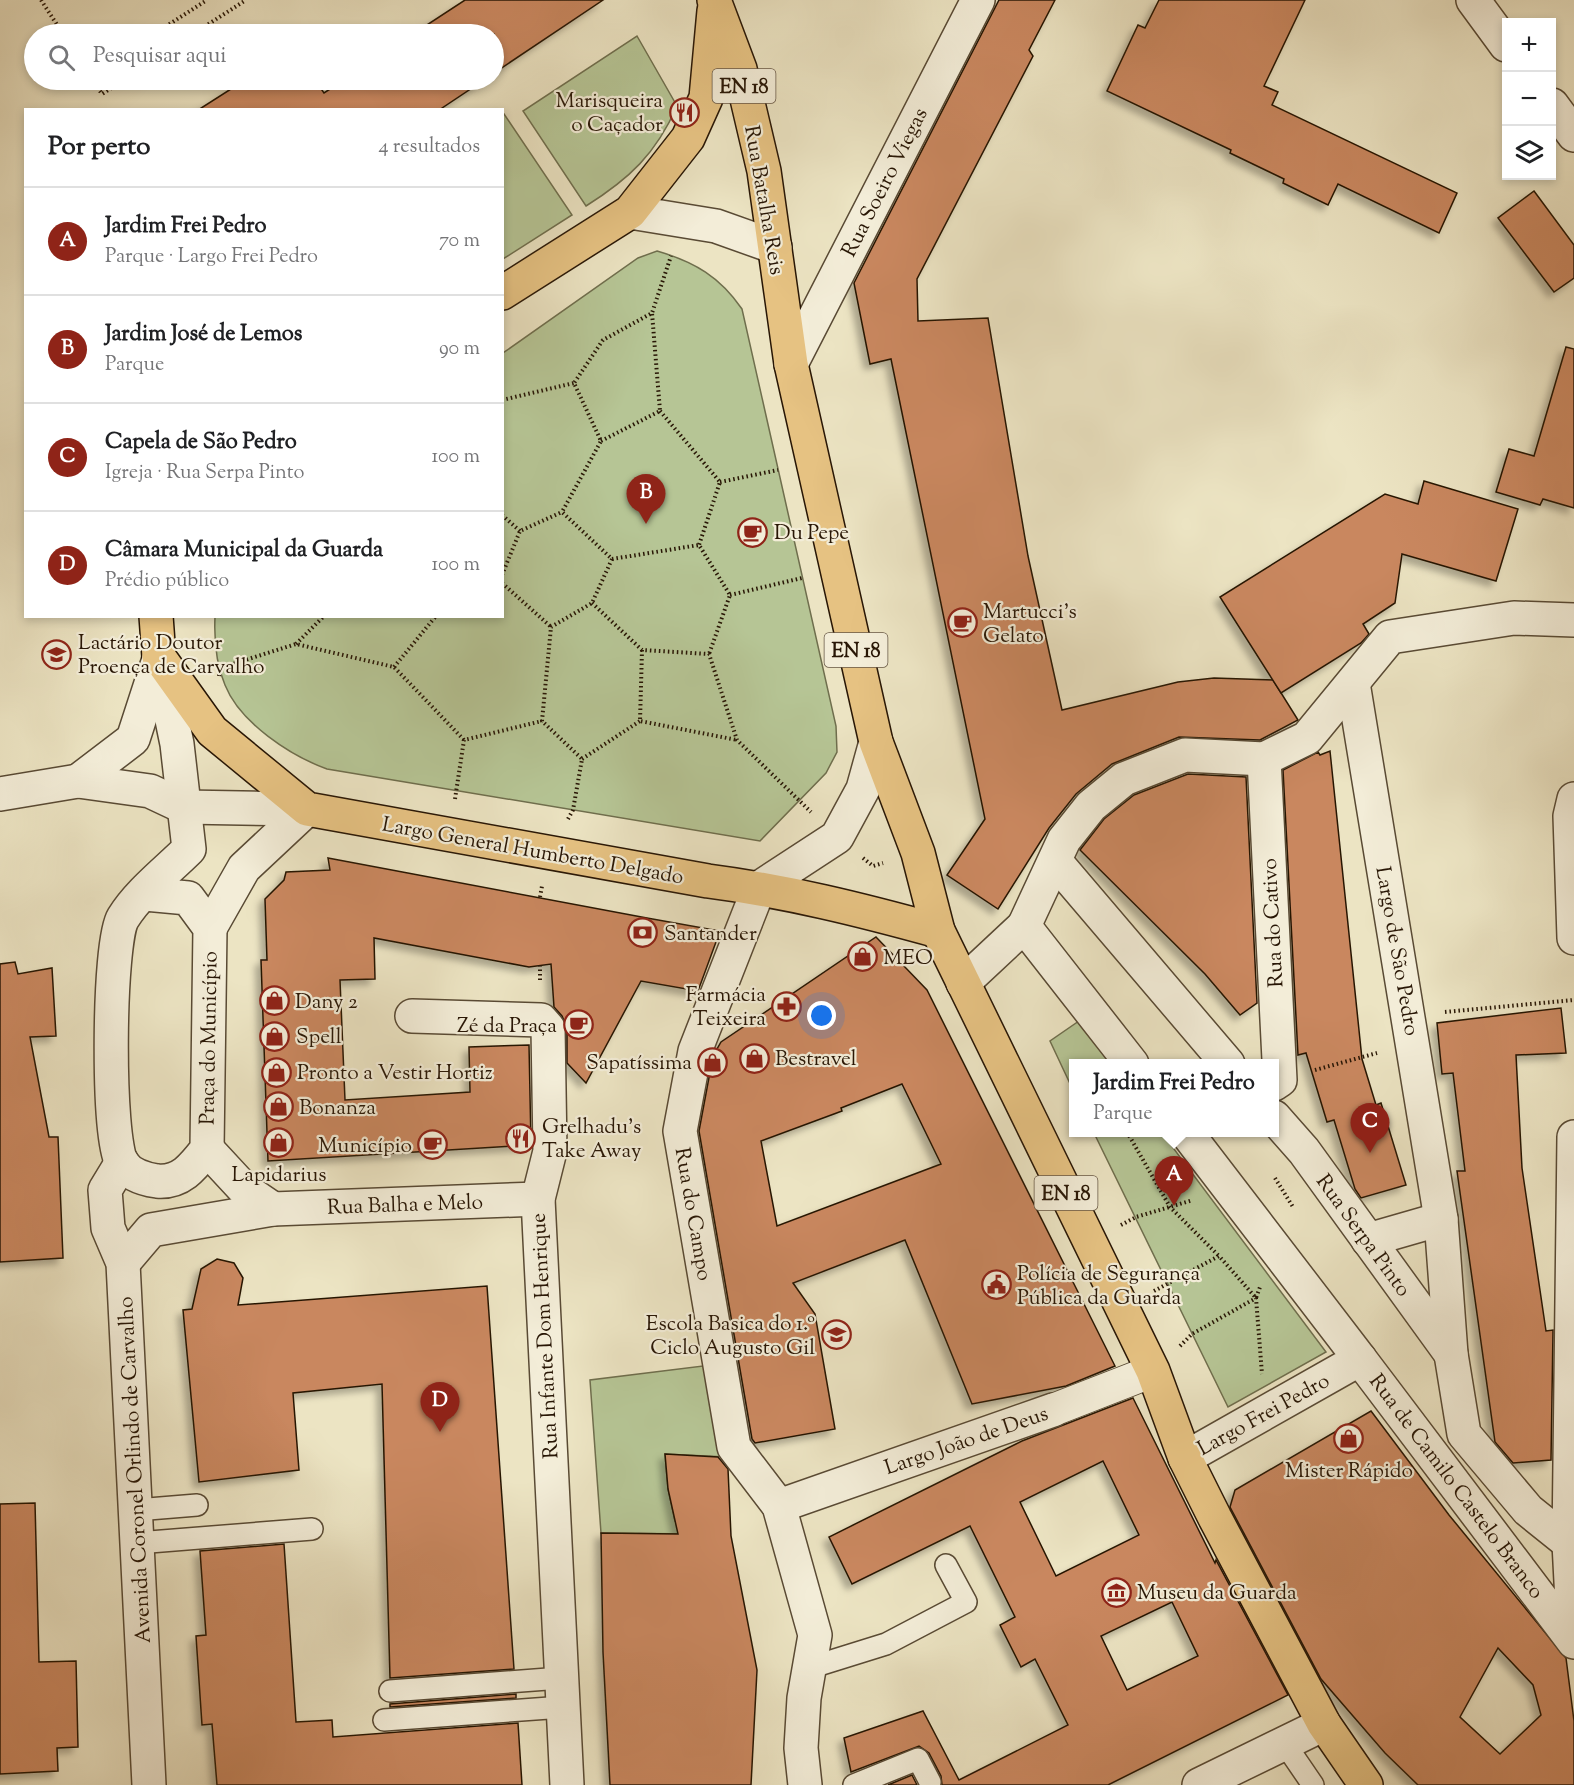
<!DOCTYPE html>
<html lang="pt">
<meta charset="utf-8">
<style>
:root{--surface:#fff;--page:#f6f6f6;--text:#202124;--muted:#757577;--line:#e0e0e0;--accent:#8f2418}
body{margin:0;font-family:"Sorts Mill Goudy",serif;background:var(--page);color:var(--text)}
.controls{position:absolute;right:18px;top:18px;display:grid;overflow:hidden;border-radius:0px;box-shadow:0 3px 9px #0003}
.controls button{width:54px;height:54px;display:grid;place-items:center;padding:0;border:0;border-bottom:2px solid var(--line);background:var(--surface);color:var(--text);font:30px sans-serif}
.you{position:absolute;left:822px;top:1016px;width:21px;height:21px;margin:-15px;border:4px solid #fff;border-radius:50%;background:#1a73e8;box-shadow:0 0 0 9px #1a73e833}
.badge{display:grid;place-items:center;width:39px;height:39px;border-radius:50%;background:var(--accent);color:#fff;font-size:20px;font-weight:700}
.pin{position:absolute;translate:-50% -50px;filter:drop-shadow(0 2px 3px #0008)}
.pin::after{content:'';position:absolute;top:32px;width:21px;height:18px;background:inherit;clip-path:polygon(0 0,100% 0,50% 100%)}
.popup{position:absolute;left:1069px;top:1059px;width:210px;height:78px;box-sizing:border-box;display:grid;place-content:center;border-radius:0px;background:var(--surface);filter:drop-shadow(0 2px 4px #0005);font-size:20px;white-space:nowrap;color:var(--muted)}
.popup b{font-size:22px;color:var(--text)}
.popup::after{content:'';position:absolute;left:50%;top:100%;margin-left:-12px;border:12px solid transparent;border-top-color:var(--surface)}
.list{margin:0;padding:0;list-style:none}
h2{display:flex;justify-content:space-between;align-items:center;height:78px;margin:0;padding:0 24px;font-size:26px}
h2 small{font-size:20px;font-weight:400;color:var(--muted)}
.list li{display:grid;grid-template-columns:39px 1fr auto;gap:18px;align-items:center;box-sizing:border-box;height:108px;padding:0 24px;border-top:2px solid var(--line)}
.list b{display:block;font-size:22px;white-space:nowrap}
.list p{margin:0;font-size:20px;white-space:nowrap;color:var(--muted)}
.list em{font-size:20px;font-style:normal;color:var(--muted)}
.icon{flex:none;width:33px;height:33px;fill:none;stroke:currentColor;stroke-width:2;stroke-linecap:round;stroke-linejoin:round}
.map{position:relative;flex:none;width:1574px;height:1785px;overflow:hidden}
.search{position:absolute;background:var(--surface);box-shadow:0 3px 9px #0003;left:24px;top:24px;width:480px;height:66px;display:flex;align-items:center;gap:15px;box-sizing:border-box;padding:0 21px;border-radius:33px;color:var(--muted);font-size:22px}
.panel{position:absolute;background:var(--surface);box-shadow:0 3px 9px #0003;left:24px;top:108px;width:480px;height:510px;border-radius:0px}
.map>svg:first-child{display:block}
.green{fill:#b6c595;stroke:#6f6e4d;stroke-width:1.5}
.building{fill:#c9875e;stroke:#281605;stroke-width:1.5;fill-rule:evenodd;filter:url(#shadow)}
.lines{fill:none;stroke-linecap:round;stroke-linejoin:round}
.service-casing{stroke:#594a34;stroke-width:24}
.pedestrian-casing{stroke:#594a34;stroke-width:34}
.minor-casing{stroke:#594a34;stroke-width:36}
.tertiary-casing{stroke:#594a34;stroke-width:36}
.primary-casing{stroke:#281605;stroke-width:36}
.path{stroke:#281605;stroke-width:4;stroke-dasharray:1.5 3;stroke-linecap:butt}
.service{stroke:#f3edd8;stroke-width:21}
.pedestrian{stroke:#f3edd8;stroke-width:32}
.minor{stroke:#f3edd8;stroke-width:33}
.tertiary{stroke:#f3edd8;stroke-width:33}
.primary{stroke:#e6c282;stroke-width:33}
.labels{text-anchor:middle;stroke-width:4.5;stroke-linejoin:round;paint-order:stroke}
.shield{fill:#f3edd8;stroke:#655644;stroke-width:1.5}
.shield-label{font-size:20px;font-weight:bold;fill:#281605}
.poi-label{font-size:21px;fill:#281605;stroke:#f3edd8;text-anchor:start}
.street-label{font-size:21px;fill:#281605;stroke:#f3edd8}
</style>
<div class="map">
<svg width="1574" height="1785" viewBox="0 0 1574 1785">
<defs>
<filter id="shadow"><feDropShadow dx="-5.5" dy="5.5" stdDeviation="3" flood-color="#0004"/></filter>
</defs>
<rect width="100%" height="100%" fill="#ece4c3"/>
<filter id="stains"><feTurbulence type="fractalNoise" baseFrequency=".00333" numOctaves="4"/><feColorMatrix values="0 0 0 0 .2 0 0 0 0 .09 0 0 0 0 .02 0 0 0 .5 -.17"/></filter>
<radialGradient id="worn" r=".72"><stop offset=".6" stop-color="#630" stop-opacity="0"/><stop offset="1" stop-color="#630" stop-opacity=".3"/></radialGradient>
<!-- green -->
<g class="green">
<path d="M 637,36 L 677,106 C 656,154 629,179 586,206 L 523,111 Z"/>
<polygon points="504,114 572,215 503,259 502,115"/>
<path d="M 657,251 C 695,262 720,277 742,309 L 836,726 L 837,752 L 826,773 L 760,841 L 327,769 C 291,756 240,723 225,685 C 216,664 214,640 215,617 L 502,616 L 503,353 L 638,258 Z"/>
<polygon points="1079,1021 1110,1063 1074,1064 1073,1090 1050,1041"/>
<polygon points="1094,1133 1162,1133 1326,1352 1228,1407"/>
<polygon points="711,1365 727,1457 665,1454 668,1489 675,1521 693,1534 601,1533 590,1380"/>
</g>
<!-- building -->
<g class="building">
<polygon points="465,0 603,0 494,73 494,34 413,34"/>
<polygon points="999,0 1055,0 1029,50 1033,56 917,279 918,321 988,318 1028,556 1062,710 1178,682 1214,678 1273,680 1298,720 1260,740 1179,737 1112,764 1076,794 1049,828 998,909 947,875 985,819 891,359 870,364 854,283"/>
<polygon points="1159,0 1305,0 1264,86 1278,92 1272,105 1457,193 1439,233 1338,184 1328,205 1283,183 1284,179 1230,153 1231,150 1107,91 1138,25 1145,28"/>
<polygon points="245,80 315,80 324,93 344,80 484,80 439,110 198,110"/>
<polygon points="1534,191 1574,245 1574,278 1554,292 1498,218"/>
<polygon points="1566,347 1574,349 1574,508 1543,499 1540,505 1496,492 1509,449 1534,456"/>
<polygon points="1424,481 1518,509 1496,581 1402,554 1395,603 1363,624 1369,634 1361,643 1281,693 1220,597 1385,494 1418,504"/>
<polygon points="1330,751 1362,1059 1376,1105 1381,1103 1406,1185 1361,1198 1355,1189 1334,1120 1327,1122 1306,1053 1298,1055 1283,770 1318,752 1320,755"/>
<polygon points="1188,774 1246,777 1257,1003 1240,1015 1205,974 1080,850 1104,819 1134,795"/>
<polygon points="328,858 647,918 720,931 698,991 641,981 586,1083 567,1063 567,1028 562,1016 554,1007 551,964 529,967 374,938 375,979 340,980 345,1100 470,1092 469,1047 529,1045 531,1145 268,1161 261,960 267,960 265,899 284,880 286,872 330,870"/>
<path d="M 876,937 L 927,990 L 1115,1366 L 1066,1386 L 972,1404 L 905,1240 L 793,1283 L 815,1314 L 835,1429 L 755,1443 L 752,1439 L 699,1131 L 713,1056 L 721,1042 ZM 902,1084 L 941,1164 L 777,1226 L 761,1141 L 842,1111 L 841,1108 Z"/>
<polygon points="15,962 18,974 52,968 56,1036 30,1037 49,1137 58,1137 63,1258 0,1262 0,964"/>
<polygon points="1561,1008 1566,1053 1516,1055 1522,1168 1546,1331 1553,1330 1551,1460 1513,1463 1495,1442 1457,1171 1465,1171 1453,1073 1442,1074 1437,1023"/>
<polygon points="217,1259 234,1263 243,1278 238,1305 487,1286 514,1669 390,1678 382,1384 293,1393 299,1470 199,1482 183,1310 192,1309 201,1269"/>
<path d="M 1133,1398 L 1215,1563 L 1216,1560 L 1288,1695 L 1108,1785 L 942,1785 L 941,1776 L 929,1753 L 919,1746 L 851,1772 L 844,1738 L 923,1711 L 959,1780 L 1068,1725 L 1035,1659 L 1021,1667 L 1000,1625 L 1015,1617 L 970,1526 L 852,1584 L 829,1537 L 1022,1441 ZM 1103,1461 L 1139,1535 L 1056,1576 L 1020,1502 ZM 1172,1602 L 1198,1656 L 1127,1690 L 1101,1636 Z"/>
<path d="M 1371,1411 L 1449,1515 L 1566,1658 L 1574,1721 L 1574,1785 L 1418,1785 L 1385,1753 L 1321,1679 L 1230,1507 L 1235,1490 ZM 1498,1648 L 1533,1685 L 1541,1715 L 1500,1754 L 1460,1717 Z"/>
<polygon points="665,1454 718,1457 728,1469 731,1536 757,1670 751,1785 610,1785 603,1652 601,1533 678,1534 668,1489"/>
<polygon points="35,1503 39,1662 76,1661 78,1747 57,1748 58,1771 0,1774 0,1504"/>
<polygon points="284,1544 296,1722 332,1720 333,1737 518,1723 522,1785 217,1785 212,1724 202,1725 196,1636 206,1635 200,1551"/>
<polygon points="516,1694 516,1698 390,1707 390,1704"/>
<polygon points="912,1775 917,1785 888,1785"/>
</g>
<g class="lines">
<defs>
<g id="service">
<polyline points="136,1510 197,1505"/>
<polyline points="137,1543 312,1529"/>
<polyline points="809,1668 886,1644 966,1602 946,1565"/>
<polyline points="390,1691 561,1678"/>
<polyline points="384,1720 563,1707"/>
<polyline points="1285,1744 1313,1785"/>
<polyline points="854,1785 918,1759 930,1782"/>
</g>
<polyline id="pedestrian" points="1053,1410 1153,1371"/>
<g id="minor">
<polyline points="1473,0 1506,45"/>
<polyline points="1552,105 1574,135"/>
<polyline points="630,212 716,226 775,247"/>
<polyline points="791,364 978,0"/>
<polyline points="1353,683 1441,1219 1451,1354 1464,1434 1528,1510 1569,1543"/>
<polyline points="1264,759 1280,1080 1274,1084"/>
<polyline points="78,781 133,739 159,659"/>
<polyline points="1574,799 1570,816 1574,938"/>
<polyline points="1055,861 1228,1064"/>
<path d="M 145,894 L 188,898 L 210,928 L 207,1149 C 193,1167 181,1183 157,1181 C 143,1179 130,1175 122,1163 C 107,1140 108,942 123,918 C 139,892 168,870 189,849 L 177,744 L 159,657"/>
<polyline points="1024,926 1064,840 1091,806 1124,779 1185,755 1264,759 1307,738 1390,637 1514,618 1574,620"/>
<polyline points="210,928 244,868 307,809"/>
<polyline points="963,983 1024,926 1132,1064"/>
<polyline points="412,1016 541,1020 548,1028 550,1151 538,1199 567,1785"/>
<polyline points="1274,1117 1304,1151 1451,1354"/>
<polyline points="207,1149 245,1190 273,1209"/>
<polyline points="122,1162 105,1190 108,1228 123,1263 149,1785"/>
<polyline points="1368,1240 1441,1219"/>
<polyline points="123,1263 151,1230 273,1209 538,1199"/>
<polyline points="1360,1359 1574,1642"/>
<polyline points="1185,1458 1360,1359 1186,1132"/>
<polyline points="779,1506 1053,1410"/>
<polyline points="1574,1640 1569,1543 1574,1137"/>
<polyline points="805,1785 801,1748 804,1698 815,1635 779,1506 734,1447 680,1131 695,1051 759,888 837,837 863,789 876,742"/>
<polyline points="1199,1785 1324,1724"/>
</g>
<polyline id="tertiary" points="0,794 78,781 150,791 184,807 307,809"/>
<g id="primary">
<polyline points="714,0 740,69 764,171 791,364 876,742 918,853 938,931 1153,1371 1185,1458 1215,1518 1324,1724 1366,1785"/>
<polyline points="502,293 630,212 688,138 706,98 714,11"/>
<path d="M 156,616 L 159,657 L 212,731 L 307,809 L 708,881 C 786,891 862,910 938,931"/>
</g>
</defs>
<!-- service casing -->
<use href="#service" class="service-casing"/>
<!-- pedestrian casing -->
<use href="#pedestrian" class="pedestrian-casing"/>
<!-- minor casing -->
<use href="#minor" class="minor-casing"/>
<!-- tertiary casing -->
<use href="#tertiary" class="tertiary-casing"/>
<!-- primary casing -->
<use href="#primary" class="primary-casing"/>
<!-- path -->
<g class="path">
<polyline points="41,0 63,34"/>
<polyline points="154,34 207,0"/>
<polyline points="193,34 246,0"/>
<polyline points="92,80 102,94 124,80"/>
<polyline points="502,400 574,383"/>
<polyline points="660,411 720,482 699,545"/>
<polyline points="601,441 660,411 652,313"/>
<polyline points="720,482 778,470"/>
<polyline points="502,515 520,531"/>
<polyline points="612,559 699,545 730,595 709,654"/>
<polyline points="502,575 520,531 562,512"/>
<polyline points="502,583 551,627"/>
<polyline points="730,595 802,578"/>
<polyline points="592,603 642,650 709,654 737,740 811,812"/>
<polyline points="296,644 324,616"/>
<polyline points="642,650 640,721 737,740"/>
<polyline points="394,667 436,616"/>
<polyline points="219,676 220,668 296,644 394,667 464,740"/>
<polyline points="582,759 640,721"/>
<polyline points="455,799 464,740 542,721"/>
<polyline points="568,819 573,810 582,759 542,721 551,627 592,603 612,559 562,512 601,441 574,383 603,340 652,313 671,256"/>
<polyline points="863,858 873,866 883,863"/>
<polyline points="540,897 542,886"/>
<polyline points="540,965 540,983"/>
<polyline points="1445,1012 1574,1000"/>
<polyline points="1315,1070 1377,1053"/>
<polyline points="1127,1132 1170,1207 1219,1256"/>
<polyline points="1275,1178 1293,1207"/>
<polyline points="1121,1225 1136,1217 1193,1200"/>
<polyline points="1154,1291 1219,1256 1256,1298 1260,1287"/>
<polyline points="1180,1346 1192,1334 1256,1298 1262,1374"/>
</g>
<!-- service -->
<use href="#service" class="service"/>
<!-- pedestrian -->
<use href="#pedestrian" class="pedestrian"/>
<!-- minor -->
<use href="#minor" class="minor"/>
<!-- tertiary -->
<use href="#tertiary" class="tertiary"/>
<!-- primary -->
<use href="#primary" class="primary"/>
</g>
<!-- icons -->
<defs>
<symbol id="restaurant-ring" viewBox="-11 -11 22 22"><circle r="9.5" fill="#f3edd8" stroke="#8f2418" stroke-width="1.5"/><path d="M-5-6h1v4h1v-4h1v4h1v-4h1v5L-1.5 .5V6h-2V.5L-5-1ZM5-6V6H3V1.5H1.5Q1.5-4 5-6Z" fill="#8f2418"/></symbol>
<symbol id="cafe-ring" viewBox="-11 -11 22 22"><circle r="9.5" fill="#f3edd8" stroke="#8f2418" stroke-width="1.5"/><path d="M-5.5-4.5H6V0H3Q3 3.5 0 3.5H-2.5Q-5.5 3.5-5.5 0ZM3-3.2v2h1.7v-2ZM-6 4.5H4V6H-6Z" fill="#8f2418"/></symbol>
<symbol id="school-ring" viewBox="-11 -11 22 22"><circle r="9.5" fill="#f3edd8" stroke="#8f2418" stroke-width="1.5"/><path d="M0-5L7-2L0 1L-7-2ZM-4 1L0 2.5L4 1V4Q0 6-4 4Z" fill="#8f2418"/></symbol>
<symbol id="bank-ring" viewBox="-11 -11 22 22"><circle r="9.5" fill="#f3edd8" stroke="#8f2418" stroke-width="1.5"/><path d="M-6-4H6V4H-6ZM0-2.3a2.3 2.3 0 1 0 0 4.6a2.3 2.3 0 1 0 0-4.6Z" fill="#8f2418"/></symbol>
<symbol id="shop-ring" viewBox="-11 -11 22 22"><circle r="9.5" fill="#f3edd8" stroke="#8f2418" stroke-width="1.5"/><path d="M-5-2.5h2.3a2.7 3.5 0 0 1 5.4 0H5L5.5 6h-11ZM-1.5-2.5h3a1.5 2.3 0 0 0-3 0Z" fill="#8f2418"/></symbol>
<symbol id="pharmacy-ring" viewBox="-11 -11 22 22"><circle r="9.5" fill="#f3edd8" stroke="#8f2418" stroke-width="1.5"/><path d="M-2-6h4v4h4v4h-4v4h-4v-4h-4v-4h4Z" fill="#8f2418"/></symbol>
<symbol id="civic-ring" viewBox="-11 -11 22 22"><circle r="9.5" fill="#f3edd8" stroke="#8f2418" stroke-width="1.5"/><path d="M-.6-6.5H3V-4.5H.6V-3L4-1V1h2V6H-6V1h2V-1L-.6-3ZM-1.2 2.5V6h2.4V2.5Z" fill="#8f2418"/></symbol>
<symbol id="museum-ring" viewBox="-11 -11 22 22"><circle r="9.5" fill="#f3edd8" stroke="#8f2418" stroke-width="1.5"/><path d="M0-6L6-3V-2H-6V-3ZM-5-1h2V3h-2ZM-1-1h2V3h-2ZM3-1h2V3H3ZM-6 4H6V6H-6Z" fill="#8f2418"/></symbol>
</defs>
<g fill-rule="evenodd">
<use href="#restaurant-ring" x="668" y="96" width="33" height="33"/>
<use href="#cafe-ring" x="736" y="516" width="33" height="33"/>
<use href="#cafe-ring" x="946" y="606" width="33" height="33"/>
<use href="#school-ring" x="40" y="638" width="33" height="33"/>
<use href="#bank-ring" x="626" y="916" width="33" height="33"/>
<use href="#shop-ring" x="846" y="940" width="33" height="33"/>
<use href="#shop-ring" x="258" y="984" width="33" height="33"/>
<use href="#pharmacy-ring" x="770" y="990" width="33" height="33"/>
<use href="#cafe-ring" x="562" y="1008" width="33" height="33"/>
<use href="#shop-ring" x="258" y="1020" width="33" height="33"/>
<use href="#shop-ring" x="738" y="1042" width="33" height="33"/>
<use href="#shop-ring" x="696" y="1046" width="33" height="33"/>
<use href="#shop-ring" x="260" y="1056" width="33" height="33"/>
<use href="#shop-ring" x="262" y="1090" width="33" height="33"/>
<use href="#restaurant-ring" x="504" y="1122" width="33" height="33"/>
<use href="#shop-ring" x="262" y="1126" width="33" height="33"/>
<use href="#cafe-ring" x="416" y="1128" width="33" height="33"/>
<use href="#civic-ring" x="980" y="1268" width="33" height="33"/>
<use href="#school-ring" x="820" y="1318" width="33" height="33"/>
<use href="#shop-ring" x="1332" y="1422" width="33" height="33"/>
<use href="#museum-ring" x="1100" y="1576" width="33" height="33"/>
</g>
<g class="labels">
<!-- shield labels -->
<g class="shield">
<rect x="712.5" y="69" width="63" height="34" rx="4.5"/>
<rect x="824.5" y="633" width="63" height="34" rx="4.5"/>
<rect x="1034.5" y="1176" width="63" height="34" rx="4.5"/>
</g>
<g class="shield-label">
<text x="744" y="93">EN 18</text>
<text x="856" y="657">EN 18</text>
<text x="1066" y="1200">EN 18</text>
</g>
<!-- poi labels -->
<g class="poi-label">
<text x="663" y="107" text-anchor="end">Marisqueira<tspan x="663" dy="24">o Caçador</tspan></text>
<text x="774" y="539">Du Pepe</text>
<text x="983" y="618">Martucci's<tspan x="983" dy="24">Gelato</tspan></text>
<text x="78" y="649">Lactário Doutor<tspan x="78" dy="24">Proença de Carvalho</tspan></text>
<text x="664" y="940">Santander</text>
<text x="883" y="964">MEO</text>
<text x="766" y="1001" text-anchor="end">Farmácia<tspan x="766" dy="24">Teixeira</tspan></text>
<text x="295" y="1008">Dany 2</text>
<text x="557" y="1032" text-anchor="end">Zé da Praça</text>
<text x="296" y="1043">Spell</text>
<text x="775" y="1065">Bestravel</text>
<text x="692" y="1069" text-anchor="end">Sapatíssima</text>
<text x="297" y="1079">Pronto a Vestir Hortiz</text>
<text x="299" y="1114">Bonanza</text>
<text x="542" y="1133">Grelhadu's<tspan x="542" dy="24">Take Away</tspan></text>
<text x="412" y="1152" text-anchor="end">Município</text>
<text x="279" y="1181" text-anchor="middle">Lapidarius</text>
<text x="1017" y="1280">Polícia de Segurança<tspan x="1017" dy="24">Pública da Guarda</tspan></text>
<text x="815" y="1330" text-anchor="end">Escola Basica do 1.º<tspan x="815" dy="24">Ciclo Augusto Gil</tspan></text>
<text x="1349" y="1477" text-anchor="middle">Mister Rápido</text>
<text x="1137" y="1599">Museu da Guarda</text>
</g>
<!-- street labels -->
<g class="street-label">
<text transform="translate(884 182) rotate(-63)" y="7">Rua Soeiro Viegas</text>
<text transform="translate(765 200) rotate(80)" y="7">Rua Batalha Reis</text>
<text transform="translate(533 850) rotate(10)" y="7">Largo General Humberto Delgado</text>
<text transform="translate(1272 923) rotate(-93)" y="7">Rua do Cativo</text>
<text transform="translate(1398 951) rotate(80)" y="7">Largo de São Pedro</text>
<text transform="translate(208 1038) rotate(-89)" y="7">Praça do Município</text>
<text transform="translate(405 1204) rotate(-2)" y="7">Rua Balha e Melo</text>
<text transform="translate(694 1214) rotate(80)" y="7">Rua do Campo</text>
<text transform="translate(1364 1235) rotate(54)" y="7">Rua Serpa Pinto</text>
<text transform="translate(544 1336) rotate(-93)" y="7">Rua Infante Dom Henrique</text>
<text transform="translate(1263 1414) rotate(-29)" y="7">Largo Frei Pedro</text>
<text transform="translate(966 1440) rotate(-19)" y="7">Largo João de Deus</text>
<text transform="translate(134 1470) rotate(-93)" y="7">Avenida Coronel Orlindo de Carvalho</text>
<text transform="translate(1457 1486) rotate(53)" y="7">Rua de Camilo Castelo Branco</text>
</g>
</g>
<rect width="100%" height="100%" filter="url(#stains)"/>
<rect width="100%" height="100%" fill="url(#worn)"/>
</svg>
<div class="controls">
<button>+</button>
<button>−</button>
<button><svg class="icon" aria-label="layers" viewBox="0 0 24 24"><path d="M12 4l9 5-9 5-9-5zM3 14l9 5 9-5"/></svg></button>
</div>
<div class="you"></div>
<div class="pin badge" style="left:1174px;top:1206px">A</div>
<div class="popup"><b>Jardim Frei Pedro</b>Parque</div>
<div class="pin badge" style="left:646px;top:524px">B</div>
<div class="pin badge" style="left:1370px;top:1153px">C</div>
<div class="pin badge" style="left:440px;top:1432px">D</div>
<div class="search"><svg class="icon" aria-label="search" viewBox="0 0 24 24"><circle cx="10" cy="10" r="6"/><path d="M15 15l6 6"/></svg>Pesquisar aqui</div>
<section class="panel">
<h2>Por perto<small>4 resultados</small></h2>
<ul class="list">
<li><span class="badge">A</span><div><b>Jardim Frei Pedro</b><p>Parque · Largo Frei Pedro</p></div><em>70 m</em></li>
<li><span class="badge">B</span><div><b>Jardim José de Lemos</b><p>Parque</p></div><em>90 m</em></li>
<li><span class="badge">C</span><div><b>Capela de São Pedro</b><p>Igreja · Rua Serpa Pinto</p></div><em>100 m</em></li>
<li><span class="badge">D</span><div><b>Câmara Municipal da Guarda</b><p>Prédio público</p></div><em>100 m</em></li>
</ul>
</section>
</div>
